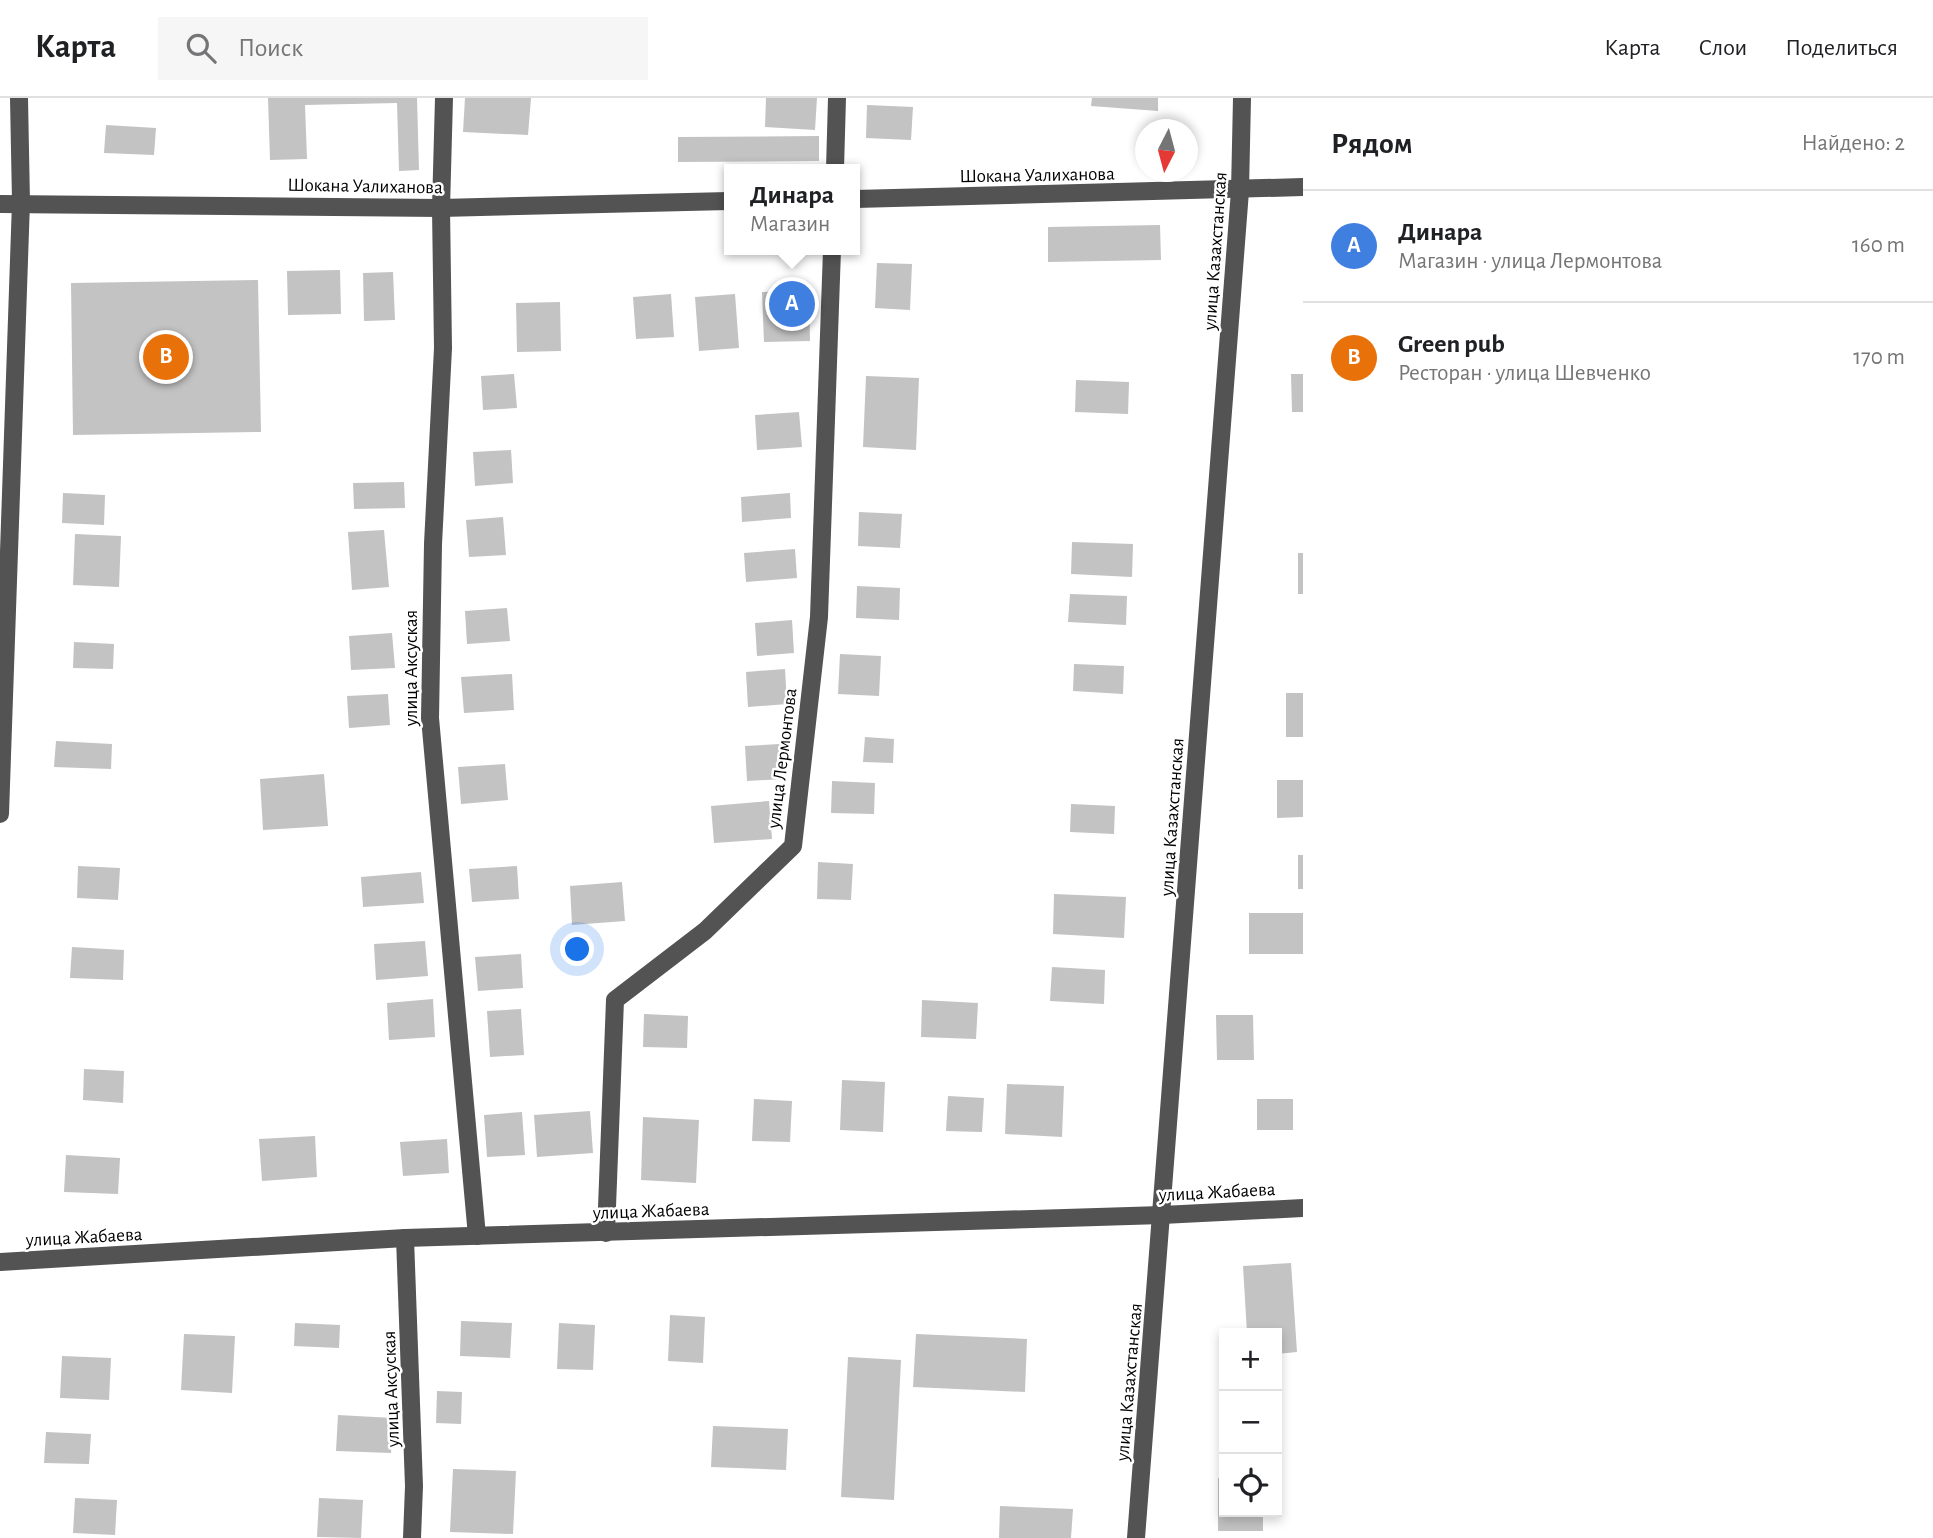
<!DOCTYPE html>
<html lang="ru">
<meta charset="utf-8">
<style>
:root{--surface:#fff;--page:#f6f6f6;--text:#202124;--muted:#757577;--line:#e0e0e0;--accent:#000}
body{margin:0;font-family:"Alegreya Sans",sans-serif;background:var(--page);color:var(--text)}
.controls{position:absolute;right:21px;bottom:21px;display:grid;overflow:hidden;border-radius:0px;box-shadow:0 4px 10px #0003}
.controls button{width:63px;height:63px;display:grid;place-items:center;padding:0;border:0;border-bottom:2px solid var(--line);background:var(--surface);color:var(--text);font:35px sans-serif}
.compass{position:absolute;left:1135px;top:21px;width:63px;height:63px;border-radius:50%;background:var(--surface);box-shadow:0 4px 10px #0003;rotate:186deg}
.you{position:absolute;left:578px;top:852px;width:24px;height:24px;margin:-18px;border:5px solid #fff;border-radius:50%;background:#1a73e8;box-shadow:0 0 0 10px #1a73e833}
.badge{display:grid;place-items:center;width:46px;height:46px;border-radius:50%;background:var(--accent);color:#fff;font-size:23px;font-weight:700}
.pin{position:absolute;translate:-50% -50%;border:4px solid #fff;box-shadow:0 2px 7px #0006}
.popup{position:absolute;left:724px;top:66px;width:136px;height:91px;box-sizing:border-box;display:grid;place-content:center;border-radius:0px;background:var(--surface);filter:drop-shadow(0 2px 5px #0005);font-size:23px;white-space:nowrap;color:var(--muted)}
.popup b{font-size:26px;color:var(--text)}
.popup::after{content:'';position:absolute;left:50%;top:100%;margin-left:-14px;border:14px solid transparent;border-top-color:var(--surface)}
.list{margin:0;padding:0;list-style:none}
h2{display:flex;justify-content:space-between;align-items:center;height:91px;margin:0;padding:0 28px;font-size:30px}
h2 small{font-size:23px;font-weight:400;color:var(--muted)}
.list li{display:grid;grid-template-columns:46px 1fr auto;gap:21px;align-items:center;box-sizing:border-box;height:112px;padding:0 28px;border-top:2px solid var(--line)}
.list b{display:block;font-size:26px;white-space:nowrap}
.list p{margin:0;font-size:23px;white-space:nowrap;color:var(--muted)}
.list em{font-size:23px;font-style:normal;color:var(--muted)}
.icon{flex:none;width:38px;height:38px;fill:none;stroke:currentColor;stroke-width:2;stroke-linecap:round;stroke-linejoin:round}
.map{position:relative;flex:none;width:1303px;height:1440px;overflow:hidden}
header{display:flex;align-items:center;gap:42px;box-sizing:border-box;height:98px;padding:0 35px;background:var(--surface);border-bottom:2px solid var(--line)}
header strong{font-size:33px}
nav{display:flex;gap:38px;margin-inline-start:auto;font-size:24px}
.search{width:490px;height:63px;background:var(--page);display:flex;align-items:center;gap:18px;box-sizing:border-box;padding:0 24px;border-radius:0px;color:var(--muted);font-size:26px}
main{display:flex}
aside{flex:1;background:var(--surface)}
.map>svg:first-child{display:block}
.building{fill:#c3c3c3}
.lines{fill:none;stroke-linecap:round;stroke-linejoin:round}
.minor{stroke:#535353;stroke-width:18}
.labels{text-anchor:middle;stroke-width:5;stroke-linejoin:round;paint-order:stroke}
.street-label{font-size:19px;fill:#000;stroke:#fff}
</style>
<header>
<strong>Карта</strong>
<div class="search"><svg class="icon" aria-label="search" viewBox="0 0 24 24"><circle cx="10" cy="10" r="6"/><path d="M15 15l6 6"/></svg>Поиск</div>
<nav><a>Карта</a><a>Слои</a><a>Поделиться</a></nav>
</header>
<main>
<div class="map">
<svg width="1303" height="1440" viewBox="0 0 1303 1440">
<rect width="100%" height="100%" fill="#fff"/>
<!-- building -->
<g class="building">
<polygon points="268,0 417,0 419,72 399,73 397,5 305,7 307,61 270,62"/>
<polygon points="465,0 531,0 528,37 463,34"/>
<polygon points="766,0 817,0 815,32 765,29"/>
<polygon points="1092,0 1158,0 1158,13 1091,8"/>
<polygon points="867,7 913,9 911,42 866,40"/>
<polygon points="106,27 156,30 154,57 104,55"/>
<polygon points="819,38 819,63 678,64 678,39"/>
<polygon points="1160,127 1161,162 1048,164 1048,129"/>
<polygon points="877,165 912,166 910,212 875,210"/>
<polygon points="340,172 341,216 288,217 287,173"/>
<polygon points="393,174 395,222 364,223 363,175"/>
<polygon points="258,182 261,334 73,337 71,185"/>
<polygon points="809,193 810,243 764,244 762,194"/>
<polygon points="671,196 674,239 636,241 633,199"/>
<polygon points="735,196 739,250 699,253 695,199"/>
<polygon points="560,204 561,253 517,254 516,205"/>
<polygon points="514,276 517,310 483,312 481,278"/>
<polygon points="1291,276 1303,276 1303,314 1292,314"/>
<polygon points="866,278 919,280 916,352 863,349"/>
<polygon points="1076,282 1129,284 1128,316 1075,314"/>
<polygon points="799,314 802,349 757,352 755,317"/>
<polygon points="511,352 513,385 475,388 473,354"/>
<polygon points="404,384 405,410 354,411 353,385"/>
<polygon points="63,395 105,397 104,427 62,425"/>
<polygon points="790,395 791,420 742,424 741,399"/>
<polygon points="859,414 902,416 900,450 858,448"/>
<polygon points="503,419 506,457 469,459 466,422"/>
<polygon points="384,432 389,489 352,492 348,434"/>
<polygon points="75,436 121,438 119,489 73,487"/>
<polygon points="1072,444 1133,446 1132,479 1071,476"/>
<polygon points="795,451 797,480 746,484 744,455"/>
<rect x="1298" y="455" width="5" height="41"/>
<polygon points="857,488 900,490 899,522 856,520"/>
<polygon points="1070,496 1127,498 1126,527 1068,524"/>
<polygon points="507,510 510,543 467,546 465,513"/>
<polygon points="792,522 794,555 757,558 755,525"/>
<polygon points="392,535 395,570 351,572 349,538"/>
<polygon points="74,544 114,546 113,571 73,570"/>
<polygon points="840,556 881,558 879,598 838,596"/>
<polygon points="1074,566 1124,568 1123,596 1073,593"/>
<polygon points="785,571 787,606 748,609 746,574"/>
<polygon points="512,576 514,612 464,615 461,579"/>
<rect x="1286" y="595" width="17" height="44"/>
<polygon points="388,596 390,627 349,630 347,598"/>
<polygon points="865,639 894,641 893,665 863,664"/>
<polygon points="56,643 112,646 111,671 54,669"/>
<polygon points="780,646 782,681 747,683 745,648"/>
<polygon points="505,666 508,702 461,706 458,669"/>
<polygon points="324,676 328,728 263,732 260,681"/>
<polygon points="1277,682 1303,682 1303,719 1277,720"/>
<polygon points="832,683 875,685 874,716 831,715"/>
<polygon points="769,703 772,741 714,745 711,708"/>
<polygon points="1071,706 1115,708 1114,736 1070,734"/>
<rect x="1298" y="757" width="5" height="34"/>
<polygon points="818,764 853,766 851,802 817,801"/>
<polygon points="78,768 120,770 118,802 77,800"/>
<polygon points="517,768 519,801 472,804 469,771"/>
<polygon points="421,774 424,805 363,809 361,779"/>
<polygon points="622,784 625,823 572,827 570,788"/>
<polygon points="1054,796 1126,799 1124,840 1053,836"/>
<rect x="1249" y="815" width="54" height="41"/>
<polygon points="425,843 428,878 376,882 374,846"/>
<polygon points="72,849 124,852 123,882 70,880"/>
<polygon points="521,856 523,890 478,893 475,859"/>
<polygon points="1052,869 1105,872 1104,906 1050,903"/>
<polygon points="433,901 435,939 389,942 387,905"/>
<polygon points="922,902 978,905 976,941 921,939"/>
<polygon points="521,911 524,957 490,959 487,913"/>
<polygon points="644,916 688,918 687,950 643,949"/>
<polygon points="1216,917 1253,917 1254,962 1217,962"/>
<polygon points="84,971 124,973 123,1005 83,1002"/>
<polygon points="842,982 885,984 883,1034 840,1032"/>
<polygon points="1007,986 1064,988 1062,1039 1005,1036"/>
<polygon points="948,998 984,1000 982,1034 946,1033"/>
<polygon points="754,1001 792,1003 790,1044 752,1043"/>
<rect x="1257" y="1001" width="36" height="31"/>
<polygon points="590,1013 593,1055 537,1059 534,1017"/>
<polygon points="522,1014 525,1057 487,1059 484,1017"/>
<polygon points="643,1019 699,1022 696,1085 641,1082"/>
<polygon points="315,1038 317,1079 262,1083 259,1041"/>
<polygon points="447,1041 449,1075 403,1078 400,1044"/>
<polygon points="66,1057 120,1060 118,1096 64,1094"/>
<polygon points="1291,1165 1297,1254 1277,1256 1277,1235 1247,1235 1243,1168"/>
<polygon points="670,1217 705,1219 703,1265 668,1263"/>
<polygon points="461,1223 512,1225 510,1260 460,1258"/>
<polygon points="295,1225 340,1227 339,1250 294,1248"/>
<polygon points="559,1225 595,1227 593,1272 557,1271"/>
<polygon points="184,1236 235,1238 232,1295 181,1292"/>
<polygon points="916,1236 1027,1241 1025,1294 913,1289"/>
<polygon points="62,1258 111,1260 109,1302 60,1300"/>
<polygon points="848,1259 901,1262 894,1402 841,1399"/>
<polygon points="437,1293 462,1294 461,1326 436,1325"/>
<polygon points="338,1317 393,1320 391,1355 336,1353"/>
<polygon points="713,1328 788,1331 786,1372 711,1369"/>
<polygon points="46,1334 91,1336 89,1366 44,1365"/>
<polygon points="453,1371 516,1373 513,1436 450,1434"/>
<polygon points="1218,1380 1224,1380 1224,1414 1263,1414 1263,1433 1218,1433"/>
<polygon points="75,1400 117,1402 115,1437 73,1435"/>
<polygon points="319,1400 363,1402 361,1440 317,1439"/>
<polygon points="1000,1408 1073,1411 1071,1440 999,1440"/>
</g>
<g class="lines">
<!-- minor -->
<g class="minor">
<polyline points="444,0 441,110 443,250 433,446 430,620 477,1138"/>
<polyline points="835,71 837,0"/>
<polyline points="855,101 1303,89"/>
<polyline points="0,106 441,110 729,103"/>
<polyline points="0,716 21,104 19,0"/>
<polyline points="606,1135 615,902 705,833 793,748 819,519 832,152"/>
<polyline points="405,1140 414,1388 412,1440"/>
<polyline points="0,1164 405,1140 1162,1117 1303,1110"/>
<polyline points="1136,1440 1240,93 1242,0"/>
</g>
</g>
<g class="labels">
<!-- street labels -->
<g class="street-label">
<text transform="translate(1037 76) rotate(-1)" y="7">Шокана Уалиханова</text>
<text transform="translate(365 87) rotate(1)" y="7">Шокана Уалиханова</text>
<text transform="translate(1214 153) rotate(-86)" y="7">улица Казахстанская</text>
<text transform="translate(410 570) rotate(-90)" y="7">улица Аксуская</text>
<text transform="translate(781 660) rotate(-83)" y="7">улица Лермонтова</text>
<text transform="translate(1171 719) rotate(-86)" y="7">улица Казахстанская</text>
<text transform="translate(1217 1093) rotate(-3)" y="7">улица Жабаева</text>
<text transform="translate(651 1112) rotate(-2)" y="7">улица Жабаева</text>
<text transform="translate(84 1138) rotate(-3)" y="7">улица Жабаева</text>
<text transform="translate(1128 1284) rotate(-85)" y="7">улица Казахстанская</text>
<text transform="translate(390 1291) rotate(-92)" y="7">улица Аксуская</text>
</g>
</g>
</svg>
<div class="controls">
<button>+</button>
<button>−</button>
<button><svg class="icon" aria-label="locate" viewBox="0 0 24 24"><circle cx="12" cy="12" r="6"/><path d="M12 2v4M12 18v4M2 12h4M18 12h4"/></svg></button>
</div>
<svg class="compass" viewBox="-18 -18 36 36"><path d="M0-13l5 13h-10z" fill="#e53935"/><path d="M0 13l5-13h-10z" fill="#757577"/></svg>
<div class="you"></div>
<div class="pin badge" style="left:792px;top:206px;background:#3f7fe0">A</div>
<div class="popup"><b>Динара</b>Магазин</div>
<div class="pin badge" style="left:166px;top:259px;background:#e8710a">B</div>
</div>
<aside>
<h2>Рядом<small>Найдено: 2</small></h2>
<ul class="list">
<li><span class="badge" style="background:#3f7fe0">A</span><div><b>Динара</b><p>Магазин · улица Лермонтова</p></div><em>160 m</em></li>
<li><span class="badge" style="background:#e8710a">B</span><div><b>Green pub</b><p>Ресторан · улица Шевченко</p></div><em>170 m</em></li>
</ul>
</aside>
</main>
